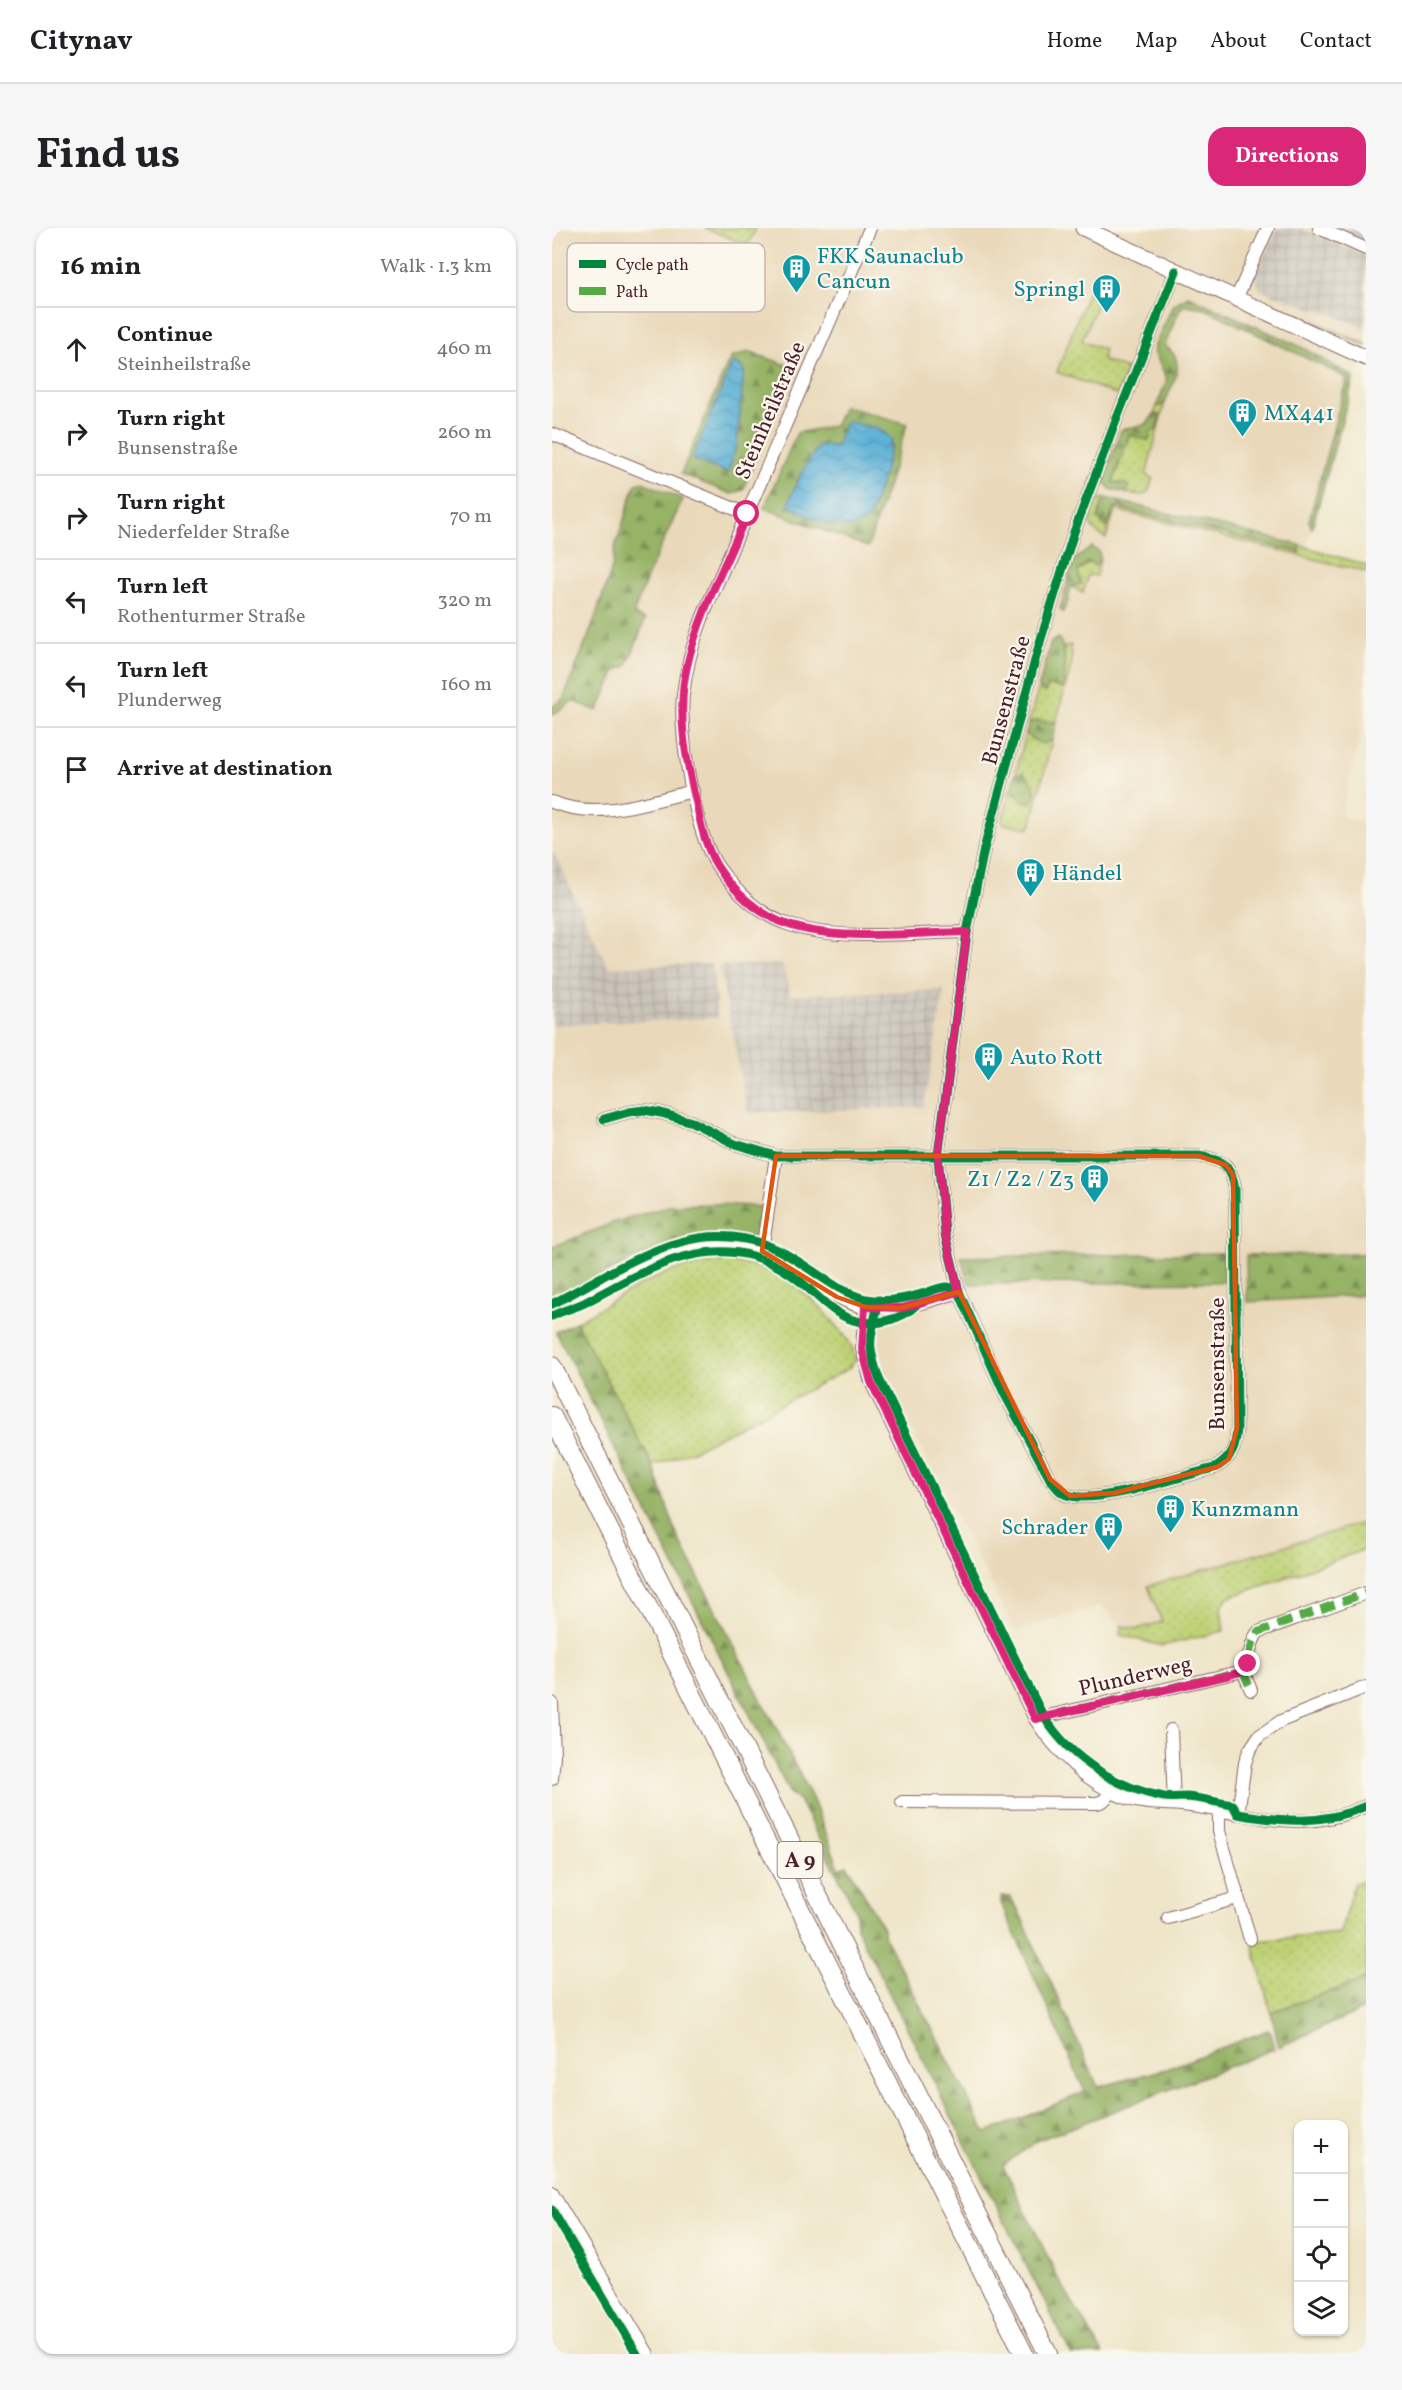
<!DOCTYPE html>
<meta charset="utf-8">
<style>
:root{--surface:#fff;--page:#f6f6f6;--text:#202124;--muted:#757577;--line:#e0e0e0;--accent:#db2777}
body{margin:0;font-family:Vollkorn,serif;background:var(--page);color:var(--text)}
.controls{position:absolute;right:18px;bottom:18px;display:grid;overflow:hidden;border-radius:12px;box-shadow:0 2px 4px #0004}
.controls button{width:54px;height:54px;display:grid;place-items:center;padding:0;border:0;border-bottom:2px solid var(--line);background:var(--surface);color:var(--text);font:30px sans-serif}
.stop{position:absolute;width:18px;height:18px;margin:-14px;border:4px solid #db2777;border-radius:50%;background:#fff}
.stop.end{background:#db2777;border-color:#fff;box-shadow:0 2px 6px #0008}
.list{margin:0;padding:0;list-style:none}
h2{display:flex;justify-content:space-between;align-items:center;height:78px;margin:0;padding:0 24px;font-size:26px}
h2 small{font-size:20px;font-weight:400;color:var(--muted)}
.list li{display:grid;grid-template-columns:39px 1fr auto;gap:18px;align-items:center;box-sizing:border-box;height:84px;padding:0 24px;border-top:2px solid var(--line)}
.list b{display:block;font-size:22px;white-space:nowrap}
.list p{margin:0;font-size:20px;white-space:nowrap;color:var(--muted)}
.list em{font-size:20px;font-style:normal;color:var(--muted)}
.icon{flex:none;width:33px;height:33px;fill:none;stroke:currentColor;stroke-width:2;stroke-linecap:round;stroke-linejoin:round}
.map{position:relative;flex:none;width:814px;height:2126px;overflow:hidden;border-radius:18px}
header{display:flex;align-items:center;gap:36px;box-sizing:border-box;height:84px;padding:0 30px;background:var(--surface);border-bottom:2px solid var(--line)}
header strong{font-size:28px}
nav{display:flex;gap:33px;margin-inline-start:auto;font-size:21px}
.intro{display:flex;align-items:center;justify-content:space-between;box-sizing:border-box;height:144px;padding:0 36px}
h1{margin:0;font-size:42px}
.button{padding:15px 27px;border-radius:18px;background:var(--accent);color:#fff;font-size:21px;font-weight:700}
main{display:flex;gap:36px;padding:0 36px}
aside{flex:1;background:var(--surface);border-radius:18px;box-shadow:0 2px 4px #0004}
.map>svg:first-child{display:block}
.built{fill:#e9d9ba;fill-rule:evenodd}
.industrial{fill:url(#industrial-grid)}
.grass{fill:url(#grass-dots);stroke:#847850;stroke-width:1.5}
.forest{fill:url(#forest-firs);stroke:#706948;stroke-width:1.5;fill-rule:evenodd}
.water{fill:url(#water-waves);stroke:#526880;stroke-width:1.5}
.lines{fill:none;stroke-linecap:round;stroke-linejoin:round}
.minor-casing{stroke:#846562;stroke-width:14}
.major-casing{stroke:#846562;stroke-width:17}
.highway-casing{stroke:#846562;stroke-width:20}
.minor{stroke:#fff;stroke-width:12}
.major{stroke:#fff;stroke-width:15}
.highway{stroke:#fff;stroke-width:18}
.quiet{stroke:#57aa44;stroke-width:8;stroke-dasharray:15 8;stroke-linecap:butt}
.cycleway-casing{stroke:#fbf7ec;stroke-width:13}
.cycleway{stroke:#00873e;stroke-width:9}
.route{stroke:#db2777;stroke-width:8}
.marked{fill:none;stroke:#e0560e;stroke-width:4.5;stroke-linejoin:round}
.labels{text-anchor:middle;stroke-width:4.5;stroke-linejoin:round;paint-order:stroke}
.shield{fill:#fbf7ec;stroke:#7f6065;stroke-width:1.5}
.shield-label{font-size:21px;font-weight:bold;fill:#4a1f2b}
.culture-label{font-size:22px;fill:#0d838f;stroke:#fbf7ec;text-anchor:start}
.street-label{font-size:22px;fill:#4a1f2b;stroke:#fbf7ec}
.key{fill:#fbf7ec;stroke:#c6b6b2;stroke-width:1.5}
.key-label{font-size:16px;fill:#4a1f2b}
</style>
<header>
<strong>Citynav</strong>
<nav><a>Home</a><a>Map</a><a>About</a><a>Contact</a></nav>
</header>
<div class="intro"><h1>Find us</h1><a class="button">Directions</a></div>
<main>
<aside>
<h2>16 min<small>Walk · 1.3 km</small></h2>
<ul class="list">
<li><svg class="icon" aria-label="ahead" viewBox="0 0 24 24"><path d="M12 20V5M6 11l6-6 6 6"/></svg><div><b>Continue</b><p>Steinheilstraße</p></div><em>460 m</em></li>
<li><svg class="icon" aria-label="right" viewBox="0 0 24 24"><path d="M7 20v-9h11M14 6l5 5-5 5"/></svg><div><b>Turn right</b><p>Bunsenstraße</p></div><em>260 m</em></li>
<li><svg class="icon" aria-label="right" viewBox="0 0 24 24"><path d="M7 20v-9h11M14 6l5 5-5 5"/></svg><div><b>Turn right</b><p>Niederfelder Straße</p></div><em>70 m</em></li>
<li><svg class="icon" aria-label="left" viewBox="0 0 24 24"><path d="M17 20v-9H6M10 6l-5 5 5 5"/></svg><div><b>Turn left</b><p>Rothenturmer Straße</p></div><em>320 m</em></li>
<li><svg class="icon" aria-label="left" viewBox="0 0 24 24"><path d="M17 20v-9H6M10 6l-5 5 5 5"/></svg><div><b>Turn left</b><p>Plunderweg</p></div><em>160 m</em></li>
<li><svg class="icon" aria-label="arrive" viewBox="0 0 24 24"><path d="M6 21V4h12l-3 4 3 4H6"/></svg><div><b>Arrive at destination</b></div></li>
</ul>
</aside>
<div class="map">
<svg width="814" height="2126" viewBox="0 0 814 2126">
<defs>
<pattern id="industrial-grid" width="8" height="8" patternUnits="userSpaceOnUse" patternTransform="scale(1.5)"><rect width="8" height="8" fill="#c9c3b8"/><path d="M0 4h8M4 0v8" fill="none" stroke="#aea79e"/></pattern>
<pattern id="grass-dots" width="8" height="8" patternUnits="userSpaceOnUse" patternTransform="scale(1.5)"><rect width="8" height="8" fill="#bdd174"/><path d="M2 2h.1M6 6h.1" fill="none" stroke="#a4b365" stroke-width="1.8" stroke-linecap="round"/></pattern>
<pattern id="forest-firs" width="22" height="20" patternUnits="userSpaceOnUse" patternTransform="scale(1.5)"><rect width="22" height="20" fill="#96b366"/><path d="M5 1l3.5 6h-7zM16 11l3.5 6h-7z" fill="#7c9154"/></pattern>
<pattern id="water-waves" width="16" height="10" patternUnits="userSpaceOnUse" patternTransform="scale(1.5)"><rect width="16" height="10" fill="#5ab0d6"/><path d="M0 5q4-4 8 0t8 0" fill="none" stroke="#4c8fae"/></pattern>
</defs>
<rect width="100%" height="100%" fill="#fbf7ec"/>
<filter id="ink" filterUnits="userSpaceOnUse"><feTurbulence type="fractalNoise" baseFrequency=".0167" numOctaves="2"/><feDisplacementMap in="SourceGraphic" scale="12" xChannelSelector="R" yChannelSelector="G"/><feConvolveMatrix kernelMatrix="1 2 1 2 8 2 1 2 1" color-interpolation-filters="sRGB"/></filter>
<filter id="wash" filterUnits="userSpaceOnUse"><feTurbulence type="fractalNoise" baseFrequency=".008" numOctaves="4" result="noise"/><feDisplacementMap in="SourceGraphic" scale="24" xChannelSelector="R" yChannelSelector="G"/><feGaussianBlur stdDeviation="1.35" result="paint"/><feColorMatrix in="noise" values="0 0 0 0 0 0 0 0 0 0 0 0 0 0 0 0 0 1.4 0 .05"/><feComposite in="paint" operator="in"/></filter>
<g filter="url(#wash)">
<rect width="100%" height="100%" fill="#efe6c9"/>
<!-- built -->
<path class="built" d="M 0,0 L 153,0 L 195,16 L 204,0 L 814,0 L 814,121 L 802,149 L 754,321 L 814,337 L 814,480 L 790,584 L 791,589 L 814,595 L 814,1026 L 694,1027 L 696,1074 L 814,1067 L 814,1294 L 597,1358 L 610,1394 L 585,1401 L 569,1398 L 549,1378 L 463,1403 L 333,1150 L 327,1110 L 330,1069 L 277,1046 L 207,1008 L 211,979 L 168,976 L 120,977 L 63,994 L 0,1019 L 0,487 L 21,473 L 46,482 L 64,442 L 92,392 L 81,386 L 99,340 L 130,271 L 63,320 L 60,340 L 40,399 L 11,471 L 0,479 ZM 556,49 L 530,113 L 549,131 L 505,143 ZM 672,1025 L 671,1054 L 418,1056 L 409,1030 Z"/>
<!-- industrial -->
<g class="industrial">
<polygon points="726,0 747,0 814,28 814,99 708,62 702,48"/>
<polygon points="770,0 814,0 814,20"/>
<polygon points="0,621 56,739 160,736 165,790 0,797"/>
<polygon points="230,736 238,767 392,762 372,879 196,885 167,738"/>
</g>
<!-- grass -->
<g class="grass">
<polygon points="153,0 204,0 196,17"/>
<polygon points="544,43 556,49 530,113 552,122 550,132 575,141 565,167 505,144"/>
<polygon points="738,84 814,116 814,118"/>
<polygon points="613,174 594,248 601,250 596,264 591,267 574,265 576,259 561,254 577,208 579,207 595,212 598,205 605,201 608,187 602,186 605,178 609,178"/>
<path d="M 552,270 L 557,271 L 553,272 L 555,300 L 563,279 L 747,324 L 748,317 L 814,337 L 814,344 L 563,282 L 554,310 C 532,298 537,294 544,272 Z"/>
<polygon points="548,331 544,348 536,347 531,365 519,358 529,356 526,343 538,334 545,336"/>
<polygon points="519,417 520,434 504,494 483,493 477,495 487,458 489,462 494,464 496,457 510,460 513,444 512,419"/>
<polygon points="474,505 482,512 491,516 500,512 479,598 476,600 453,596 450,593 459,559 464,567 471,544 463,547"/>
<path d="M 175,1033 C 222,1037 256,1061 284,1097 C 293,1108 303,1118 303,1133 L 296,1141 L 141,1223 L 101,1238 L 24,1094 C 59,1074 95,1050 133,1039 C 147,1036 161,1035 175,1033 Z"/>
<polygon points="814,1294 814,1321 675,1370 669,1381 672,1403 610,1418 568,1407 569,1398 585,1401 610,1394 596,1358"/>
<polygon points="814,1654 814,1751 719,1784 701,1718 705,1713 788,1705 802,1655"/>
</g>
<!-- forest -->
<g class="forest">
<path d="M 636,68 L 749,119 L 802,149 L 760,300 L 757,293 L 795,150 L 652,80 L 634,77 L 628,81 L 614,114 L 614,119 C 635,132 621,156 613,174 L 609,178 L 605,178 L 615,151 L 602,124 L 603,117 L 621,77 Z"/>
<polygon points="197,124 241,139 191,262 179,266 129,246 178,130"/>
<path d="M 292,178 L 355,196 L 316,319 L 212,280 L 245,205 L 282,198 ZM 267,217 L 284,218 L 323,269 L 317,290 Z"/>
<path d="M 602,186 L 608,187 L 605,201 L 598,205 L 598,210 L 595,212 L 579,207 L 577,208 L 561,254 L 572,255 L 577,259 L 574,265 L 559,261 L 551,253 L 569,202 C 584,194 591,205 602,186 Z"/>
<polygon points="90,254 131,271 99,340 81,386 93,392 75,438 64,442 46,483 21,473 0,487 0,479 11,471 40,399 60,340 63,320 83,257"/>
<polygon points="557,271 748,317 748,324 563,279 555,300 546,291 550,275"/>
<polygon points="540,319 547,324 548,331 546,336 542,337 538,334 526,343 529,356 519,358 516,373 511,384 508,381 521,333"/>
<path d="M 507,410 C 515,426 513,443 511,460 L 496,457 L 494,464 L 489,462 L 487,458 L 499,414 Z"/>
<polygon points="483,493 504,494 500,512 491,516 482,512 474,505 477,495"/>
<polygon points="471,544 482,557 484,566 479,574 471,574 459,559 463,547"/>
<polygon points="168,976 212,979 207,1008 202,1010 151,1007 117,1015 0,1071 0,1019 63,994 120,977"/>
<polygon points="672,1025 672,1054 417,1056 409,1029"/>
<polygon points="814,1026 814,1067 695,1074 694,1027"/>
<polygon points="24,1094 101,1238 125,1307 261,1572 287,1640 295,1637 331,1700 331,1706 434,1905 533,1864 449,1675 449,1669 458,1669 469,1688 546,1859 614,1841 716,1802 719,1805 722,1821 487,1912 451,1937 506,2050 551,2126 519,2126 305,1701 304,1683 247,1572 238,1566 4,1104"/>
<polygon points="814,1751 814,1780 727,1819 719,1784"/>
</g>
<!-- water -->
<g class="water">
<polygon points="181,134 192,141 185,216 176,245 140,231"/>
<path d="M 294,193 L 328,201 L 340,212 L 332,246 L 317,290 L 304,299 L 277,297 L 236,278 C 242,255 254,237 267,217 L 284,218 Z"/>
</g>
</g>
<g filter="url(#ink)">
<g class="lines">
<defs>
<g id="minor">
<path d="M 318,0 L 151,388 C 141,414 134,439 131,467 C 127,507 143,606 166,639 C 183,663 206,686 235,696 C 284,714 362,705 415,704"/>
<polyline points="767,0 814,21"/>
<polyline points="684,71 716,0"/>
<polyline points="0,206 195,286"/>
<path d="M 0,574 C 46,593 95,574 141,563"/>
<path d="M 52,891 L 77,884 L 92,882 L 109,885 L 140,894 L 183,916 L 224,928 L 647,928 C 671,932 680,937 683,962 L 685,1200 C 684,1219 681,1228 665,1239 C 630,1248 551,1275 519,1268 C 509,1267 504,1259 498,1251 L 452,1165 L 407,1064 L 393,1006 L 386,928 L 415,704 L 432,621 L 488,414 L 522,304 L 565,190 L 624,43"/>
<polyline points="210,1023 224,928"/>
<path d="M 313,1079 L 310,1121 L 319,1154 L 483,1491 C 504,1523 535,1555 571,1569 C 593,1578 617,1575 639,1578 C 704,1586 749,1607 814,1578"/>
<path d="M 0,1082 L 112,1026 C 169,1007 209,1017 258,1050 C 275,1062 292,1076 314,1079 C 346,1085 377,1073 407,1064"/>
<polyline points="691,1443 699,1462"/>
<polyline points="0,1475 2,1528 0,1551"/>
<path d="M 483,1491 L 691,1443 C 699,1430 697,1416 706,1404 L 814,1365"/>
<polyline points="619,1502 622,1576"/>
<polyline points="350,1574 545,1575 551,1573 560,1564"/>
<polyline points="667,1583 667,1603 698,1711"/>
<polyline points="686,1586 693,1535 697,1523 707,1508 729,1493 814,1459"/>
<polyline points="616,1690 685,1670"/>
<polyline points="0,1965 96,2126"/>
</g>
<polyline id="major" points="531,0 814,130"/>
<g id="highway">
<polyline points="0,1138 496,2126"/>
<polyline points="0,1188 472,2126"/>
</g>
</defs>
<!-- minor casing -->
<use href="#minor" class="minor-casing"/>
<!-- major casing -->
<use href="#major" class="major-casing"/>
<!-- highway casing -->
<use href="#highway" class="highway-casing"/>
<!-- minor -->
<use href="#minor" class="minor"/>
<!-- major -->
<use href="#major" class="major"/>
<!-- highway -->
<use href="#highway" class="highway"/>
<!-- quiet -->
<g class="quiet">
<polyline points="691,1443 699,1462"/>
<path d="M 483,1491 L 691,1443 C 699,1430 697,1416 706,1404 L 814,1365"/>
</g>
<defs>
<g id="cycleway">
<path d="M 52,891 L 77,884 L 92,882 L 109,885 L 140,894 L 183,916 L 224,928 L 647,928 C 671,932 680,937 683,962 L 685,1200 C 684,1219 681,1228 665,1239 C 630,1248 551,1275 519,1268 C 509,1267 504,1259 498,1251 L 452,1165 L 407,1064 L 393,1006 L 386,928 L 415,704 L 432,621 L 488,414 L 522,304 L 565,190 L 624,43"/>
<path d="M 327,1072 C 319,1110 313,1112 327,1151 L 487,1480 C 512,1526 560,1559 612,1569 C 619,1570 627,1569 635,1569 C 650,1570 666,1575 681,1577 L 686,1586 C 731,1594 771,1597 814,1578"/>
<path d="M 0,1076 C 71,1040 143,982 226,1022 C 256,1036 281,1063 314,1071 C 333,1075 354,1071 373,1065 C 379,1063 388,1059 395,1059 C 398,1059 404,1062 407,1064"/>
<path d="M 0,1088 C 11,1082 23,1080 34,1074 C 86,1047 140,1011 201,1028 C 218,1033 236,1043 249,1054 C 265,1067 281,1086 301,1092 C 321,1099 350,1092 364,1077"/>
<polyline points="0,1982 85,2126"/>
</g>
</defs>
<!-- cycleway casing -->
<use href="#cycleway" class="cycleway-casing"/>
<!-- cycleway -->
<use href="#cycleway" class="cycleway"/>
</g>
</g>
<g class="lines" filter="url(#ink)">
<!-- route -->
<path class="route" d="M 195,286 C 174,336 147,385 135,438 C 124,485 134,532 145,578 C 149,598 154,620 165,638 C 181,663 206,686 234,696 C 283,714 362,705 415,704 L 386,928 L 393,1006 L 407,1064 L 350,1080 L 313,1079 L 310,1121 L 319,1154 L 483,1491 L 678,1447 L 691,1443 L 696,1436"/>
</g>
<!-- marked area -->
<path class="marked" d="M 224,928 L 647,928 L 674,937 L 681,947 L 685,1200 L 677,1231 L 665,1239 L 562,1265 L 518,1268 L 498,1251 L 407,1064 L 349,1080 L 313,1079 L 285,1069 L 210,1023 Z"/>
<!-- icons -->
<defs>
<symbol id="building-pin" viewBox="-11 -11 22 30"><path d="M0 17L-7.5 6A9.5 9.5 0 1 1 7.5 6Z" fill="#0f9aa8" stroke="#fbf7ec"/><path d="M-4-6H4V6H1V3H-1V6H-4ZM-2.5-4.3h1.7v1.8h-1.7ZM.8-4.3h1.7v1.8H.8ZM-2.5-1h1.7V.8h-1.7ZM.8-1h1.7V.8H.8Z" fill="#fff"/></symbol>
</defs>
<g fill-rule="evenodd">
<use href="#building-pin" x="228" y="24" width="33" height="45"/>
<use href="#building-pin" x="538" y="44" width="33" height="45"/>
<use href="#building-pin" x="674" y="168" width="33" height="45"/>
<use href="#building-pin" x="462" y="628" width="33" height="45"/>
<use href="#building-pin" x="420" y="812" width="33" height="45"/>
<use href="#building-pin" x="526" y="934" width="33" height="45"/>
<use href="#building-pin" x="602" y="1264" width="33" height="45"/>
<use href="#building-pin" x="540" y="1282" width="33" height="45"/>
</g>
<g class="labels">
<!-- shield labels -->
<rect class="shield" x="225.5" y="1614" width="45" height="36" rx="4.5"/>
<g class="shield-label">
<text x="248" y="1639">A 9</text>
</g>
<!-- culture labels -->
<g class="culture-label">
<text x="265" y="35">FKK Saunaclub<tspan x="265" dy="25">Cancun</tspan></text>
<text x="533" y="68" text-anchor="end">Springl</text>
<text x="712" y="192">MX441</text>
<text x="500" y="652">Händel</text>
<text x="458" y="836">Auto Rott</text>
<text x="522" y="958" text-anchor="end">Z1 / Z2 / Z3</text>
<text x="639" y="1288">Kunzmann</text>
<text x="536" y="1306" text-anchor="end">Schrader</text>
</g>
<!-- street labels -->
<g class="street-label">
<text transform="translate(217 182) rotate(-67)" y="8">Steinheilstraße</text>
<text transform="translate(453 472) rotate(-75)" y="8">Bunsenstraße</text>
<text transform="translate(664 1136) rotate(-90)" y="8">Bunsenstraße</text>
<text transform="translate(583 1447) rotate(-13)" y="8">Plunderweg</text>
</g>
</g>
<!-- legend -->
<rect x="15" y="15" width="198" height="69" rx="9" class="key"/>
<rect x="27" y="32" width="27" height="8" fill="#00873e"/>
<rect x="27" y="59" width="27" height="8" fill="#57aa44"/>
<g class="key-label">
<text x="64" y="42">Cycle path</text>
<text x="64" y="69">Path</text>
</g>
</svg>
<div class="controls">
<button>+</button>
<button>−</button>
<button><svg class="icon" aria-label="locate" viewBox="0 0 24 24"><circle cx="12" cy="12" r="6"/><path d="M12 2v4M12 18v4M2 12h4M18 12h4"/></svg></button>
<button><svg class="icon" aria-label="layers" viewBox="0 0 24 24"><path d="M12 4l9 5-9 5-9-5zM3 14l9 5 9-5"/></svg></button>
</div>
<div class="stop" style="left:195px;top:286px"></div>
<div class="stop end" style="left:696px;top:1436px"></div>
</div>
</main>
